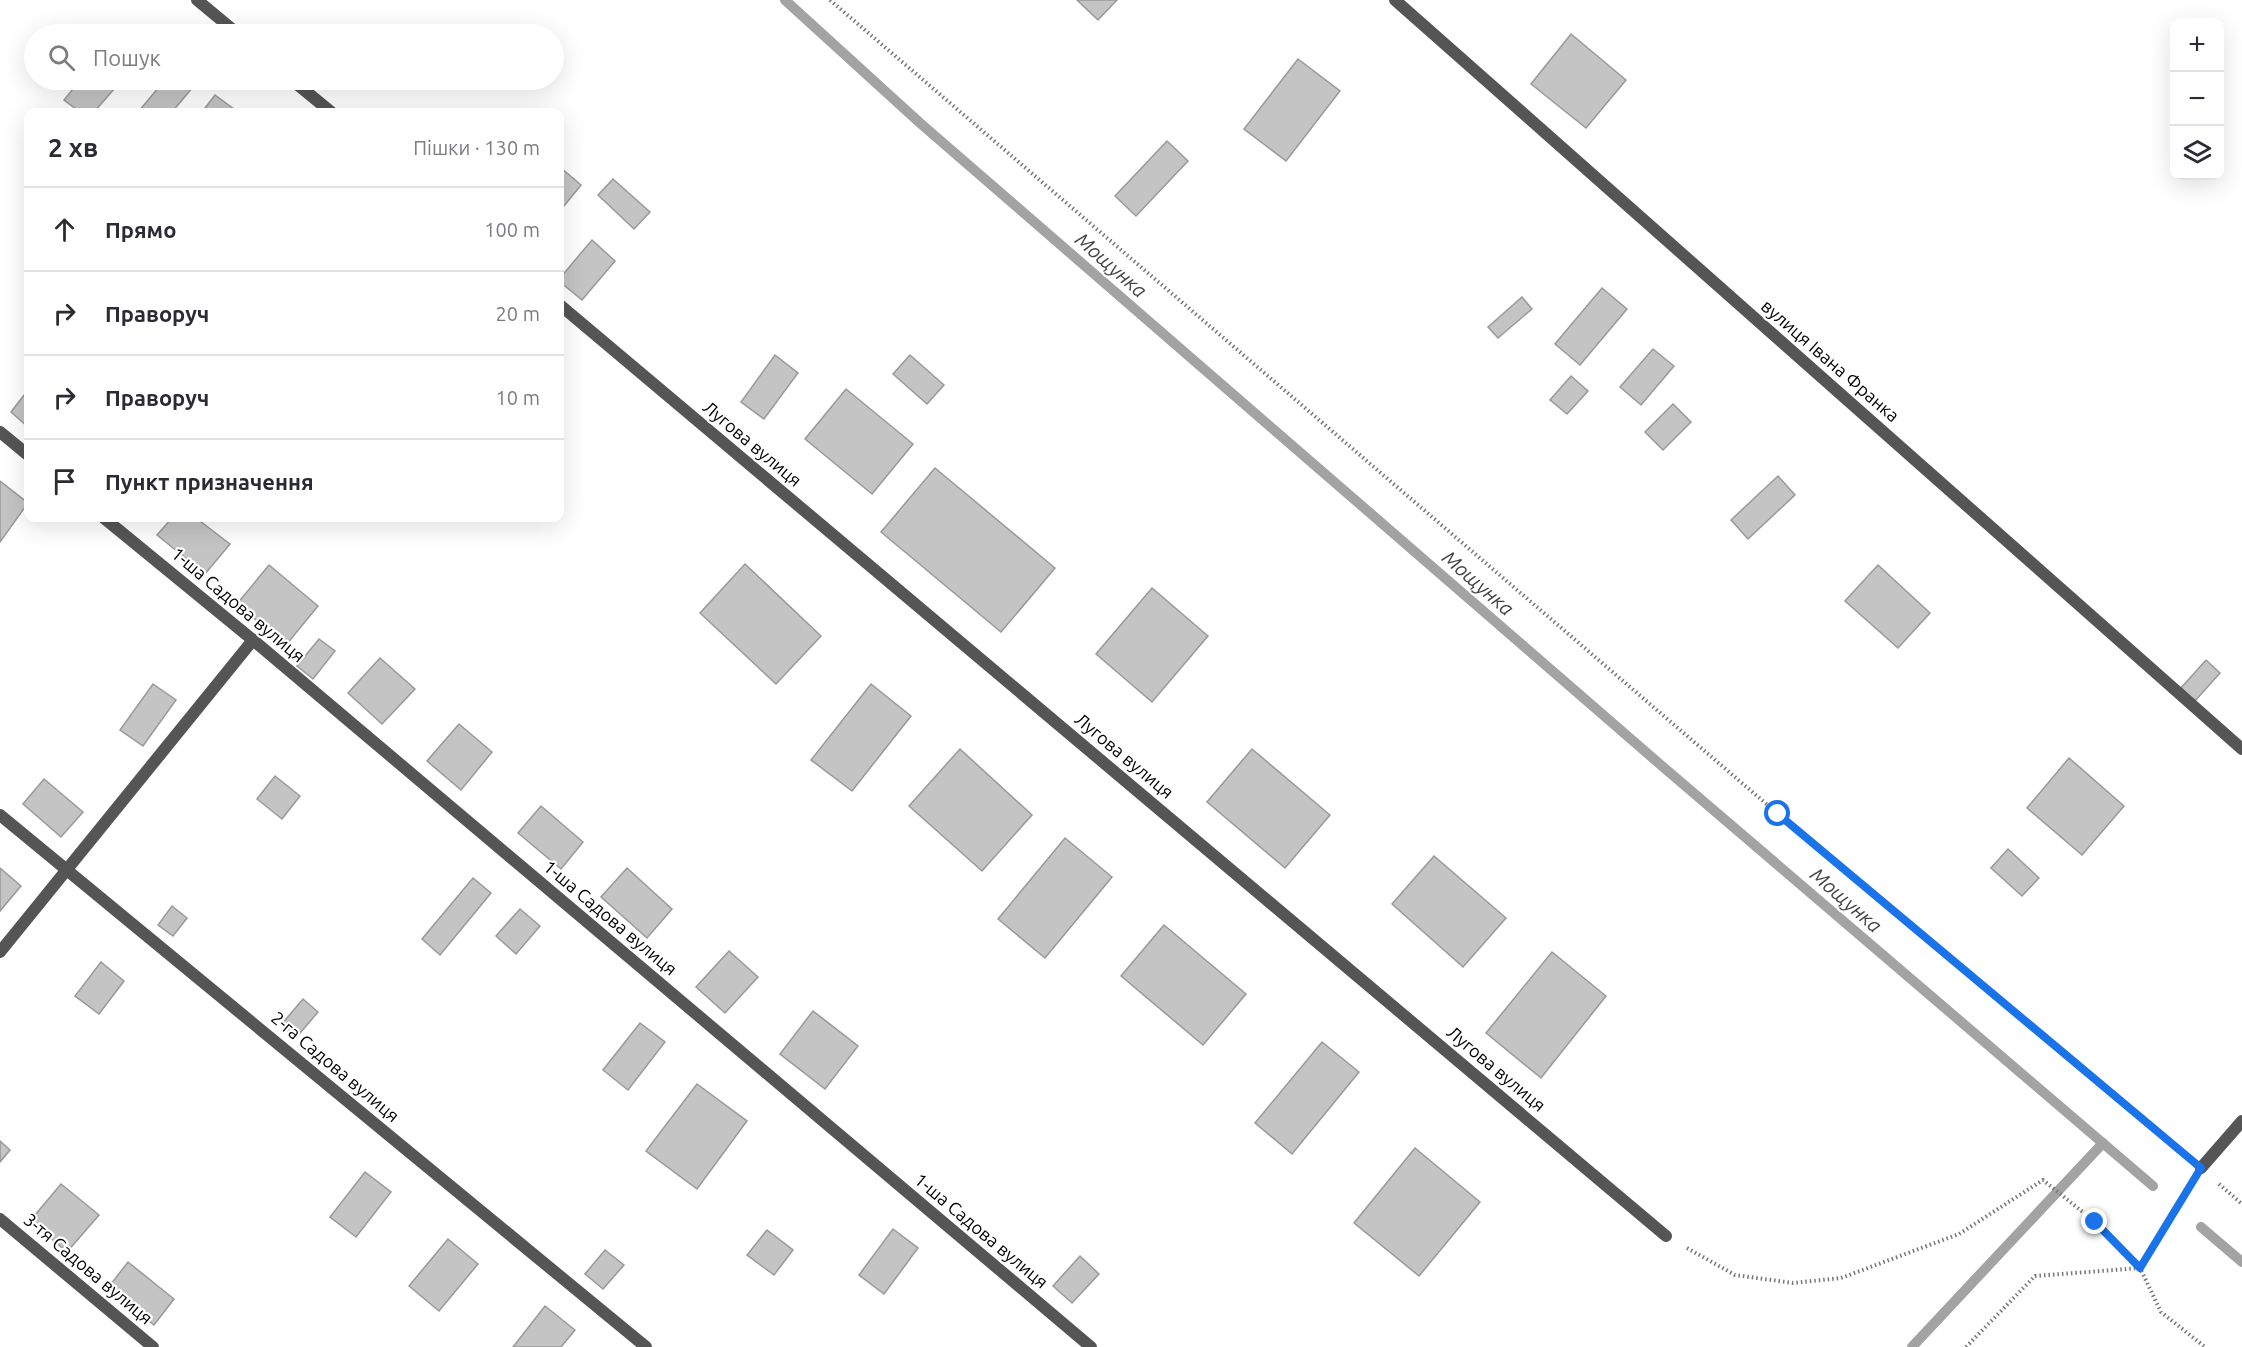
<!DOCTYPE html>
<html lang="uk">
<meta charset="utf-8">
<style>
:root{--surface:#fff;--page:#f7f7f7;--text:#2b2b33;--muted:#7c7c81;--line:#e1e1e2}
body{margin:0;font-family:Ubuntu,sans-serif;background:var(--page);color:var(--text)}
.controls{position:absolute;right:18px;top:18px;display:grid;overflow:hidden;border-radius:12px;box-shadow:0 6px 24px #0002}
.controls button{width:54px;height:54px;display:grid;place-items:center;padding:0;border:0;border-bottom:2px solid var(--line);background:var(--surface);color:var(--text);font:30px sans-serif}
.stop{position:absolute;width:18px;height:18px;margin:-14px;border:4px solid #1a73e8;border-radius:50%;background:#fff}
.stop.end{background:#1a73e8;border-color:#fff;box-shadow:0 2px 6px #0008}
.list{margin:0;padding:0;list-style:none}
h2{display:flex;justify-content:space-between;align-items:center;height:78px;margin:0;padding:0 24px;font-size:26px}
h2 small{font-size:20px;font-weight:400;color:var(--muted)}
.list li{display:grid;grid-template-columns:39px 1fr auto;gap:18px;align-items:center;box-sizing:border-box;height:84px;padding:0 24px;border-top:2px solid var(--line)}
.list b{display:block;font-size:22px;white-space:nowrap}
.list em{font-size:20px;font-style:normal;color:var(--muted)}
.icon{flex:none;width:33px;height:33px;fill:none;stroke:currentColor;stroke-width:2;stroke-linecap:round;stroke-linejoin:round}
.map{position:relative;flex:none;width:2242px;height:1347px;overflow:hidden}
.search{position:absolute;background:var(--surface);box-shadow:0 6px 24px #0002;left:24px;top:24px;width:540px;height:66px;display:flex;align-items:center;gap:15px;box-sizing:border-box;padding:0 21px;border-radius:33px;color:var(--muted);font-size:22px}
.panel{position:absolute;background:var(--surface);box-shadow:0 6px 24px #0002;left:24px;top:108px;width:540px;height:414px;border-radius:12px}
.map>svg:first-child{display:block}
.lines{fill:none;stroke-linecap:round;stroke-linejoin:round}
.stream{stroke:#a3a3a3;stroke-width:10}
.building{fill:#c4c4c4;stroke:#999;stroke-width:1.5}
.path{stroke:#777;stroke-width:4;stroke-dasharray:1.5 3;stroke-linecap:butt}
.street{stroke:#555;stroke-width:12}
.route{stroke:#1a73e8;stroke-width:8}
.labels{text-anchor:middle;stroke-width:4.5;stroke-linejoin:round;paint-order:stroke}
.street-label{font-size:18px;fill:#000;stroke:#fff}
.water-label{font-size:20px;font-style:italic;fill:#444;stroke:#fff}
</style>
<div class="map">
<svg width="2242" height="1347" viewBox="0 0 2242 1347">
<rect width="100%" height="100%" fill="#fff"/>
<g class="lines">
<!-- stream -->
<g class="stream">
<polyline points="785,0 920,123 1662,766 2153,1186"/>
<polyline points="2201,1227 2242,1262"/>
<polyline points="1912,1347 2103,1143"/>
</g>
</g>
<!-- building -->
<g class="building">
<polygon points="1077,0 1117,0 1098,20"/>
<polygon points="1571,34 1626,80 1586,128 1531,84"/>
<polygon points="1298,59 1340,91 1286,161 1244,129"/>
<polygon points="80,80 122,80 94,112 80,112 64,100"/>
<polygon points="165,80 199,80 172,112 138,112"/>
<polygon points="215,95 238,112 202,112"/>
<polygon points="1167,141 1188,161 1136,216 1115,196"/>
<polygon points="560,167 581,185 560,211"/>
<polygon points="613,179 650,212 634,229 598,195"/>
<polygon points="592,240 615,261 582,300 560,282 560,278"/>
<polygon points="1602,288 1627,309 1580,365 1555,344"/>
<polygon points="1522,297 1532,309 1498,338 1488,327"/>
<polygon points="1653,349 1674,366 1641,405 1620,387"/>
<polygon points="775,355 798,373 764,419 741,402"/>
<polygon points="910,355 944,385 927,404 893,374"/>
<polygon points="1571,376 1588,391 1567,414 1550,400"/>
<polygon points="846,389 913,444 872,494 805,439"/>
<polygon points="28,390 28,427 11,412"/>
<polygon points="1673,404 1691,422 1663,450 1645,432"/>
<polygon points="935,468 1055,568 1001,632 881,532"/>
<polygon points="1778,476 1795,495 1748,539 1731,520"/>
<polygon points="0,481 28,503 0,542"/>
<polygon points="172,518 196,518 230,544 205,574 157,535"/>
<polygon points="745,564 821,636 776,684 700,613"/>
<polygon points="269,565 318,606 286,645 237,604"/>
<polygon points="1878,565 1930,613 1898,648 1845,601"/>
<polygon points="1152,588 1208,636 1152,702 1096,654"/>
<polygon points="319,639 335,651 313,679 297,666"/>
<polygon points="380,658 415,689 382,724 348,693"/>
<polygon points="2206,660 2220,673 2195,701 2181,688"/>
<polygon points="153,684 176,700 143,746 120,730"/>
<polygon points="871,684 911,716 852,791 811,760"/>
<polygon points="459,724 492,752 461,790 427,761"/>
<polygon points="960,749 1032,815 982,871 909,806"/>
<polygon points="1252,749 1330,815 1285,868 1207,802"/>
<polygon points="2069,758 2124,806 2082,855 2027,808"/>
<polygon points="275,776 300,796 282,819 257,799"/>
<polygon points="44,779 83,812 61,837 23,804"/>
<polygon points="541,806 583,842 561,869 518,833"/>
<polygon points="1065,838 1112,877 1045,958 998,919"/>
<polygon points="2008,849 2039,878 2022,896 1991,868"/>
<polygon points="1434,856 1506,918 1463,967 1392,904"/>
<polygon points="0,868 21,886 0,911"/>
<polygon points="627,868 672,909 647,938 601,897"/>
<polygon points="473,878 491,893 440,955 422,939"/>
<polygon points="172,906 187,918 173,936 158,925"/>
<polygon points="520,909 540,926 516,954 496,936"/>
<polygon points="1164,925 1246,994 1203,1045 1121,976"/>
<polygon points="729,951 758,977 725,1013 696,987"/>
<polygon points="1552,952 1606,996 1541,1078 1486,1033"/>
<polygon points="101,962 124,981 99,1014 75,996"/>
<polygon points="303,999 318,1012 296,1038 281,1025"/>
<polygon points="813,1011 858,1046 825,1089 780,1054"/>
<polygon points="640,1023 665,1042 628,1090 603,1070"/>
<polygon points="1322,1042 1359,1072 1292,1154 1255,1123"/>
<polygon points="697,1084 747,1121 697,1189 646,1151"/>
<polygon points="0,1141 10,1150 0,1162"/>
<polygon points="1415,1148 1480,1202 1419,1276 1354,1223"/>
<polygon points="365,1172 391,1192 356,1237 330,1217"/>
<polygon points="61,1184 99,1215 67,1252 30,1221"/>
<polygon points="893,1229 918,1248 884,1294 859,1275"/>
<polygon points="767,1230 793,1250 774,1275 747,1255"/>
<polygon points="448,1239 478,1264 439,1311 409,1286"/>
<polygon points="605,1250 624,1265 603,1289 585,1274"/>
<polygon points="1080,1256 1099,1274 1072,1303 1053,1286"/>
<polygon points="128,1262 174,1299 154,1325 107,1289"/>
<polygon points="545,1306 575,1330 561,1347 513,1347"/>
</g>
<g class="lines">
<!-- path -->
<g class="path">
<polyline points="830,0 1778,814 2183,1153"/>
<polyline points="2219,1184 2242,1204"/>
<polyline points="1687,1248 1735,1275 1793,1283 1841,1278 1959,1234 2043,1180 2095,1222 2140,1268 2161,1312 2205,1347"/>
<polyline points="1966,1347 2035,1276 2140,1268 2189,1187"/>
</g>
<!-- street -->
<g class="street">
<polyline points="197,0 238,34"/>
<polyline points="1395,0 2242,749"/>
<polyline points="292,80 331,112"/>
<polyline points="560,305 1666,1236"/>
<polyline points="0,432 28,455"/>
<polyline points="104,518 253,640 1091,1347"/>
<polyline points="0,815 646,1347"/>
<polyline points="0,952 253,640"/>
<polyline points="2201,1168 2242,1121"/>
<polyline points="0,1219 153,1347"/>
</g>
</g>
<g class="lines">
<!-- route -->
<polyline class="route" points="1778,814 2201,1168 2140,1268 2095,1222"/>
</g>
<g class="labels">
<!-- street labels -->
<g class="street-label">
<text transform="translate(1830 361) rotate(41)" y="6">вулиця Івана Франка</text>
<text transform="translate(752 444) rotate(40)" y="6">Лугова вулиця</text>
<text transform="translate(238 605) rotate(40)" y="6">1-ша Садова вулиця</text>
<text transform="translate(1124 756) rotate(40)" y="6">Лугова вулиця</text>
<text transform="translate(610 918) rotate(40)" y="6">1-ша Садова вулиця</text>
<text transform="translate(335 1067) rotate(40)" y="6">2-га Садова вулиця</text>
<text transform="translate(1496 1069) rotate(40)" y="6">Лугова вулиця</text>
<text transform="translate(981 1231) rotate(40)" y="6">1-ша Садова вулиця</text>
<text transform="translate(88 1269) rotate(40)" y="6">3-тя Садова вулиця</text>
</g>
<!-- water labels -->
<g class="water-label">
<text transform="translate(1111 265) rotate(41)" y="7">Мощунка</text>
<text transform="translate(1478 583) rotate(41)" y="7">Мощунка</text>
<text transform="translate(1846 900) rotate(41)" y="7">Мощунка</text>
</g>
</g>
</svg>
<div class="controls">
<button>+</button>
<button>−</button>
<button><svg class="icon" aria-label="layers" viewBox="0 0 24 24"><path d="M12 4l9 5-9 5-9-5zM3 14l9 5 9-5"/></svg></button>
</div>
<div class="stop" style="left:1778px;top:814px"></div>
<div class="stop end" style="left:2095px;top:1222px"></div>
<div class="search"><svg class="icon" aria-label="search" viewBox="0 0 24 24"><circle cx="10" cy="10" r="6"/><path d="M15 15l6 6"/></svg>Пошук</div>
<section class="panel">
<h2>2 хв<small>Пішки · 130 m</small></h2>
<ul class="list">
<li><svg class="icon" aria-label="ahead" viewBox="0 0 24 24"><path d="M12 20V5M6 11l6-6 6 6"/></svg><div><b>Прямо</b></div><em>100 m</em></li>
<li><svg class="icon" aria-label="right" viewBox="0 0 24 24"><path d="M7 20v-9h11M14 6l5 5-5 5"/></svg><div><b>Праворуч</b></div><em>20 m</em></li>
<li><svg class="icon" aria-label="right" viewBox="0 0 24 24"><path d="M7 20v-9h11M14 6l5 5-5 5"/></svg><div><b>Праворуч</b></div><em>10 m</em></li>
<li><svg class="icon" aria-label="arrive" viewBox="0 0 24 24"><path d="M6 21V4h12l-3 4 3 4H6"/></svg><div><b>Пункт призначення</b></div></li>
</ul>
</section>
</div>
